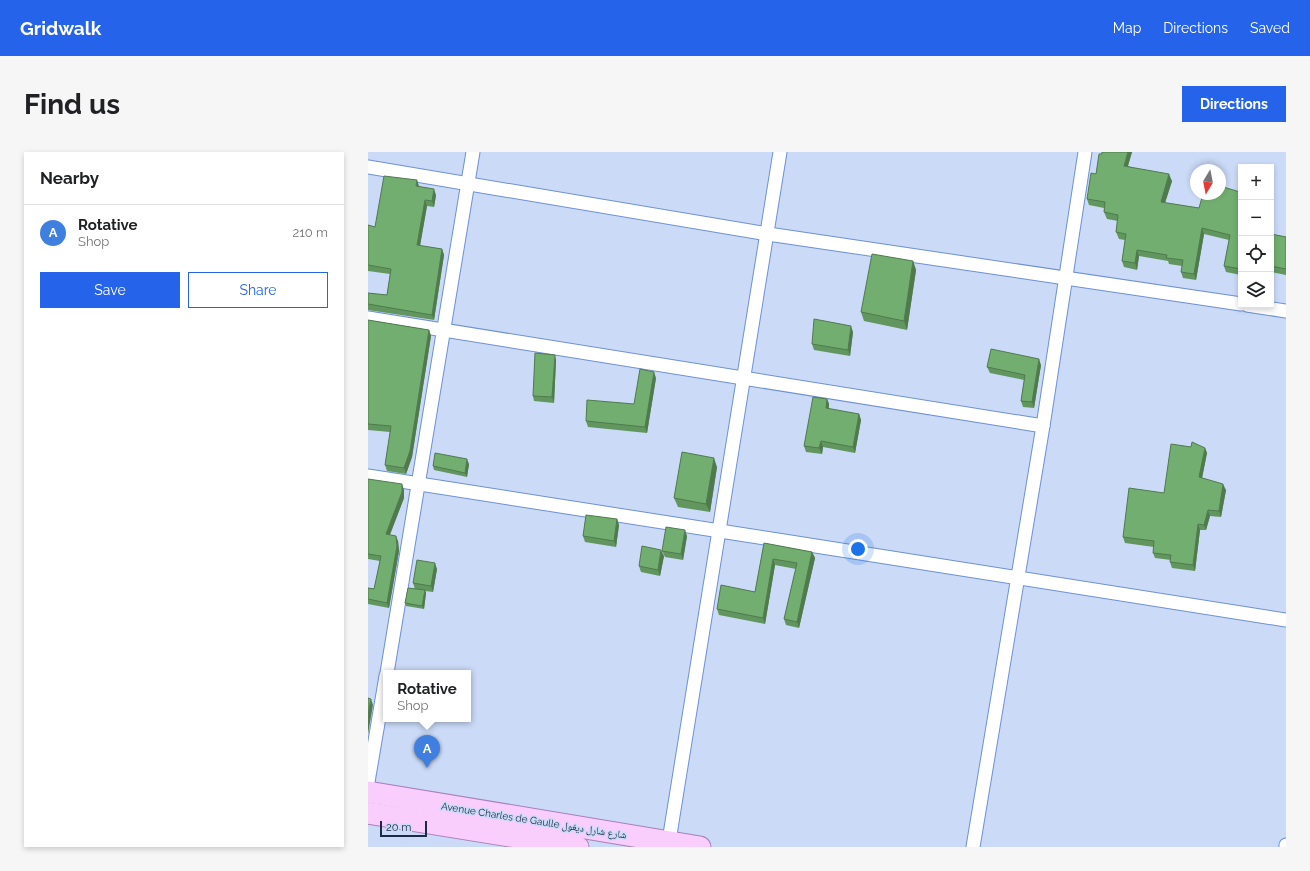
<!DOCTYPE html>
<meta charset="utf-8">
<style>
:root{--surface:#fff;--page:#f6f6f6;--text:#202124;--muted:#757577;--line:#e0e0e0;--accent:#2563eb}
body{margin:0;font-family:Raleway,"Noto Naskh Arabic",sans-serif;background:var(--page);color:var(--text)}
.controls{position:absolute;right:12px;top:12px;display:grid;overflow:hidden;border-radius:0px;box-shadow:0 2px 6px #0003}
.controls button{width:36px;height:36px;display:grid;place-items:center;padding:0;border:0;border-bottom:1px solid var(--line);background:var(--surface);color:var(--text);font:20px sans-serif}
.compass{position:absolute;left:822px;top:12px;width:36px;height:36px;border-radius:50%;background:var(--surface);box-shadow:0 2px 6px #0003;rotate:190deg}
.scale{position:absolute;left:12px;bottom:10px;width:47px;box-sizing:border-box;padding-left:4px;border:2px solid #1c2a46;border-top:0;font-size:11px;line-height:14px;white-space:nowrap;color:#1c2a46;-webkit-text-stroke:3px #cadaf7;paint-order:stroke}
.you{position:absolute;left:490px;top:397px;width:14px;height:14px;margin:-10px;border:3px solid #fff;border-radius:50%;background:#1a73e8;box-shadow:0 0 0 6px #1a73e833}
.badge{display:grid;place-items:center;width:26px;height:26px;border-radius:50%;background:var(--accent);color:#fff;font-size:13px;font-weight:700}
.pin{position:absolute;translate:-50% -33px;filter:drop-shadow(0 1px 2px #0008)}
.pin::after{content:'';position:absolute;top:21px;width:14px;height:12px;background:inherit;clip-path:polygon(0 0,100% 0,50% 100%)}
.popup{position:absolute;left:15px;top:518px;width:88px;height:52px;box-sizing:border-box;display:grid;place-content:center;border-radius:0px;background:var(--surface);filter:drop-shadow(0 1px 3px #0005);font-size:13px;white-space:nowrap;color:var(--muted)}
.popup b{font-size:15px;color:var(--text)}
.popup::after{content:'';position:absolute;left:50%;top:100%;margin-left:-8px;border:8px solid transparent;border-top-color:var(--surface)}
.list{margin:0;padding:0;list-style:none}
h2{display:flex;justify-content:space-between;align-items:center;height:52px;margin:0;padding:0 16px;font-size:17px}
h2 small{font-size:13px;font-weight:400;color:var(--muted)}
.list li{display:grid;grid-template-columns:26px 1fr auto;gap:12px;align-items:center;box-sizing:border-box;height:56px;padding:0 16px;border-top:1px solid var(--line)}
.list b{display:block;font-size:15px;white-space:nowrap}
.list p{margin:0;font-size:13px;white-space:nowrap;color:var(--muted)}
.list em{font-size:13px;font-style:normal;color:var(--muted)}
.actions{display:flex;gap:8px;padding:12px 16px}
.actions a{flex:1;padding:9px 0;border:1px solid var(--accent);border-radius:0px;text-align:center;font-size:14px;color:var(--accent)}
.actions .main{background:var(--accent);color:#fff}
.icon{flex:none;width:22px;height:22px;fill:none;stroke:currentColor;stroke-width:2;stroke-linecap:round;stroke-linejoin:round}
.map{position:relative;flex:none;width:918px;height:695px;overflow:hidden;border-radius:0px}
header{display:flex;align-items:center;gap:24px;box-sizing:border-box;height:56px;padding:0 20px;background:var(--accent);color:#fff}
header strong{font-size:19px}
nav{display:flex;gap:22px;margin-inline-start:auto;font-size:14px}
.intro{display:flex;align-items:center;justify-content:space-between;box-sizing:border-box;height:96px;padding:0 24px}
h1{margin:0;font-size:28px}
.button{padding:10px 18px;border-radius:0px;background:var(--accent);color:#fff;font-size:14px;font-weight:700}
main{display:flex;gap:24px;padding:0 24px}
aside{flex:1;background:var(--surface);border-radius:0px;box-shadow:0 2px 6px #0003}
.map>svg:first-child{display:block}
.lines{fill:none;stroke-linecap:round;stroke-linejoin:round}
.minor-casing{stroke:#6e90d4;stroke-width:15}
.primary-casing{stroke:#a97fbc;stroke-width:23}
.minor{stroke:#fff;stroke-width:13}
.primary{stroke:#f9cefd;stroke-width:21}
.wall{fill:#62965f}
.shaded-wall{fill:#507a4e}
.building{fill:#72ae6f;stroke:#507a4e}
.labels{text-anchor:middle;stroke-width:3;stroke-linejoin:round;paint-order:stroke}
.street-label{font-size:10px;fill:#1c2a46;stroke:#cadaf7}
</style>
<header>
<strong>Gridwalk</strong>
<nav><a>Map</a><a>Directions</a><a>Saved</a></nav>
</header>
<div class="intro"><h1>Find us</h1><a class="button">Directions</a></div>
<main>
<aside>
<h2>Nearby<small></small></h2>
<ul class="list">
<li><span class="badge" style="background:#3f7fe0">A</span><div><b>Rotative</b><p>Shop</p></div><em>210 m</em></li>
</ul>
<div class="actions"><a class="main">Save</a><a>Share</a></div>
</aside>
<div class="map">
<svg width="918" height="695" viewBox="0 0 918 695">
<rect width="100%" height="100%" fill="#cadaf7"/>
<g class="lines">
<defs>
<g id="minor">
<polyline points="0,15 400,82 873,152"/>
<polyline points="879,153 918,159"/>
<polyline points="0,166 675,274"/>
<path d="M 0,324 C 306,373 612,418 918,468"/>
<polyline points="19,521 105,0"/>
<polyline points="0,630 18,524"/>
<polyline points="300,695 412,0"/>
<polyline points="605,695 675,274 717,0"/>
<polyline points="918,695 918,693"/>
</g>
<g id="primary">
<polyline points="0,640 332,695"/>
<polyline points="0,661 210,695"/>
</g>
</defs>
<!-- minor casing -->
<use href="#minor" class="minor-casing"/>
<!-- primary casing -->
<use href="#primary" class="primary-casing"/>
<!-- minor -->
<use href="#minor" class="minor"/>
<!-- primary -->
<use href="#primary" class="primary"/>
</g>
<!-- wall -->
<g class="wall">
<polygon points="734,0 764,0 760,14 804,29 797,51 831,56 873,43 873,123 858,120 856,114 861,88 836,82 828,128 815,126 813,120 814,114 801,112 800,109 771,104 769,118 756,115 754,109 757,88 751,87 748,80 750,69 739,67 736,60 736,56 721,53 719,47 728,22"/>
<polygon points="51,35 68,43 66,55 59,54 52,94 74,97 76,103 66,168 0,158 0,141 19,143 22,122 0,119 0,73 7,75"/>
<polygon points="903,82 918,85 918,123 903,120"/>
<polygon points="545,109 548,118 539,178 496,169 493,160"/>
<polygon points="0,168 61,178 63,184 44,305 38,322 19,319 17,313 22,280 0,278"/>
<polygon points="485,180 482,204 446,198 444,192"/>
<polygon points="188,208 186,251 166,249 165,244"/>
<polygon points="673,213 666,256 655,255 653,249 656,228 622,221 619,215"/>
<polygon points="288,226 279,281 220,275 218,269 266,252"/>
<polygon points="459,247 461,252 461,257 491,262 493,268 487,301 455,295 454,302 438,300 436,294"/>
<polygon points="823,295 837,296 839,301 834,326 858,338 853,365 842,364 838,378 832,378 827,419 804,416 802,410 803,408 787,406 785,401 786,395 757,391 755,385 796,341"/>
<polygon points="101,312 99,325 66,318 65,314"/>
<polygon points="349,315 342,360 310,355 306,346"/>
<polygon points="0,327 36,338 36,346 22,383 30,389 31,399 21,456 0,452 0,436 6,437 12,409 0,407"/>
<polygon points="249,367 251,373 248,395 217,390 215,384"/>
<polygon points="319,384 315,408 297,405 294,399"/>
<polygon points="396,391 444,400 447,406 431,476 418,473 416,467 428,417 407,413 397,472 351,463 349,457 387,440"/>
<polygon points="296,404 292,424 273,420 271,414"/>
<polygon points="69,417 65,440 57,439 58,441 56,457 38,454 37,451 47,437 45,431"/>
</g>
<!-- shaded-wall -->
<g class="shaded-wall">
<polygon points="760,0 764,0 758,20 756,14"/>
<polygon points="801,22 804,29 795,57 793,50"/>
<polygon points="49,28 51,34 50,40 48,34"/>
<polygon points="66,37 68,43 66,55 64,49"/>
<polygon points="872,40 873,43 873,50 870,45"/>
<polygon points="57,48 59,54 51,99 49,93"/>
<polygon points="903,54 905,59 903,69"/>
<polygon points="834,76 836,82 828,128 826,122"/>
<polygon points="74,97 76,103 66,168 64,163"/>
<polygon points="769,98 771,104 769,118 767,111"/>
<polygon points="545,109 548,118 539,178 536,169"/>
<polygon points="483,174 485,180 482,204 480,198"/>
<polygon points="61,178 63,184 44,305 38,322 36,316"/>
<polygon points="187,203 188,208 186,251 184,245"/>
<polygon points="671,207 673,213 666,256 664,250"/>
<polygon points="286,220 288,226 279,281 277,275"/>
<polygon points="459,247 461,252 460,262 458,256"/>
<polygon points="491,262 493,268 487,301 485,295"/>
<polygon points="453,289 455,295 454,302 451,296"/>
<polygon points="837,296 839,301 833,331 831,325"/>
<polygon points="346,306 349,315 342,360 338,352"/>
<polygon points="99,307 101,312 99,325 97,321"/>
<polygon points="34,332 36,338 36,346 20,387 18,382"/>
<polygon points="855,332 858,338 853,365 851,359"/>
<polygon points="840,358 842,364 838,378 836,373"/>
<polygon points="249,367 251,373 248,395 246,389"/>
<polygon points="830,372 832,378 827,419 825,413"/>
<polygon points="317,378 319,384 315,408 313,402"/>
<polygon points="28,384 30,389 31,399 21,456 19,451"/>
<polygon points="293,398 296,404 292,424 290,418"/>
<polygon points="444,400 447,406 431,476 429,470"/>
<polygon points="405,407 407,413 397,472 395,466"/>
<polygon points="67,411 69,417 65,440 63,434"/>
<polygon points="57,438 58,441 56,457 54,454"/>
<polygon points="3,547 5,553 0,582 0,563"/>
</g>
<!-- building -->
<g class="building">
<polygon points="734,0 760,0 756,14 801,22 793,50 831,56 835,42 852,42 852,34 872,40 870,45 873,45 873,117 856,114 862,83 834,76 826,122 813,120 815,108 798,106 799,103 769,98 767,111 754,109 758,82 748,80 750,63 736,60 737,50 719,47 723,21 728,22 731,2 734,2"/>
<polygon points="16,24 49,28 48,34 66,37 64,49 57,48 49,93 74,97 64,163 0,152 0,141 19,143 23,117 0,113 0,73 7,75"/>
<polygon points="903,82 918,85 918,117 903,114"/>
<polygon points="504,102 545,109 536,169 493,160"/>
<polygon points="446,167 483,174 480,198 444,192"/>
<polygon points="0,168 61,178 42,299 36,316 17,313 23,274 0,272"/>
<polygon points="623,197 671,207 664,250 653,249 657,223 619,215"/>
<polygon points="167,201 187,203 184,245 165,244"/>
<polygon points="272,217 286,220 277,275 218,269 219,248 266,252"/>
<polygon points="445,245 459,247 458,256 491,262 485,295 453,289 451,296 436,294"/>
<polygon points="824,290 837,296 831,325 855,332 851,359 840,358 836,373 830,372 825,413 802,410 803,403 785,401 786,389 755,385 761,336 796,341 803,292 823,295"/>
<polygon points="314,300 346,306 338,352 306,346"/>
<polygon points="67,301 99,307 97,321 65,314"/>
<polygon points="0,327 34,332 34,340 18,382 28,384 29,394 19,451 0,447 0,436 6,437 13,404 0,402"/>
<polygon points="218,363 249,367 246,389 215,384"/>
<polygon points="298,375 317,378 313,402 294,399"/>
<polygon points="396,391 444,400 429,470 416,467 429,411 405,407 395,466 349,457 353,433 387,440"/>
<polygon points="274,394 293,398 290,418 271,414"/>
<polygon points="49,408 67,411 63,434 45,431"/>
<polygon points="40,436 57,438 54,454 37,451"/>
<polygon points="0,546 3,547 0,563"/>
</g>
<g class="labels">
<!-- street labels -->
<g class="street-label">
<text transform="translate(166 668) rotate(9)" y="4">Avenue Charles de Gaulle شارع شارل ديغول</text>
</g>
</g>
</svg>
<div class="controls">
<button>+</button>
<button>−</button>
<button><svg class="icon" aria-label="locate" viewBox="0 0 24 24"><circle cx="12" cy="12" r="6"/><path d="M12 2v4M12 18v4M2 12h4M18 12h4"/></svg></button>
<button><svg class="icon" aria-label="layers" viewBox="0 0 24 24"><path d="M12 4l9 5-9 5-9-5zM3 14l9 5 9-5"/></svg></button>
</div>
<svg class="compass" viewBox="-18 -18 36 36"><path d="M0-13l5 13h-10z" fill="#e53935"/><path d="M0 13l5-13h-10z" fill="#757577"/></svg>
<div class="scale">20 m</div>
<div class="you"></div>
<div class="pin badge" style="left:59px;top:616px;background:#3f7fe0">A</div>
<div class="popup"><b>Rotative</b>Shop</div>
</div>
</main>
